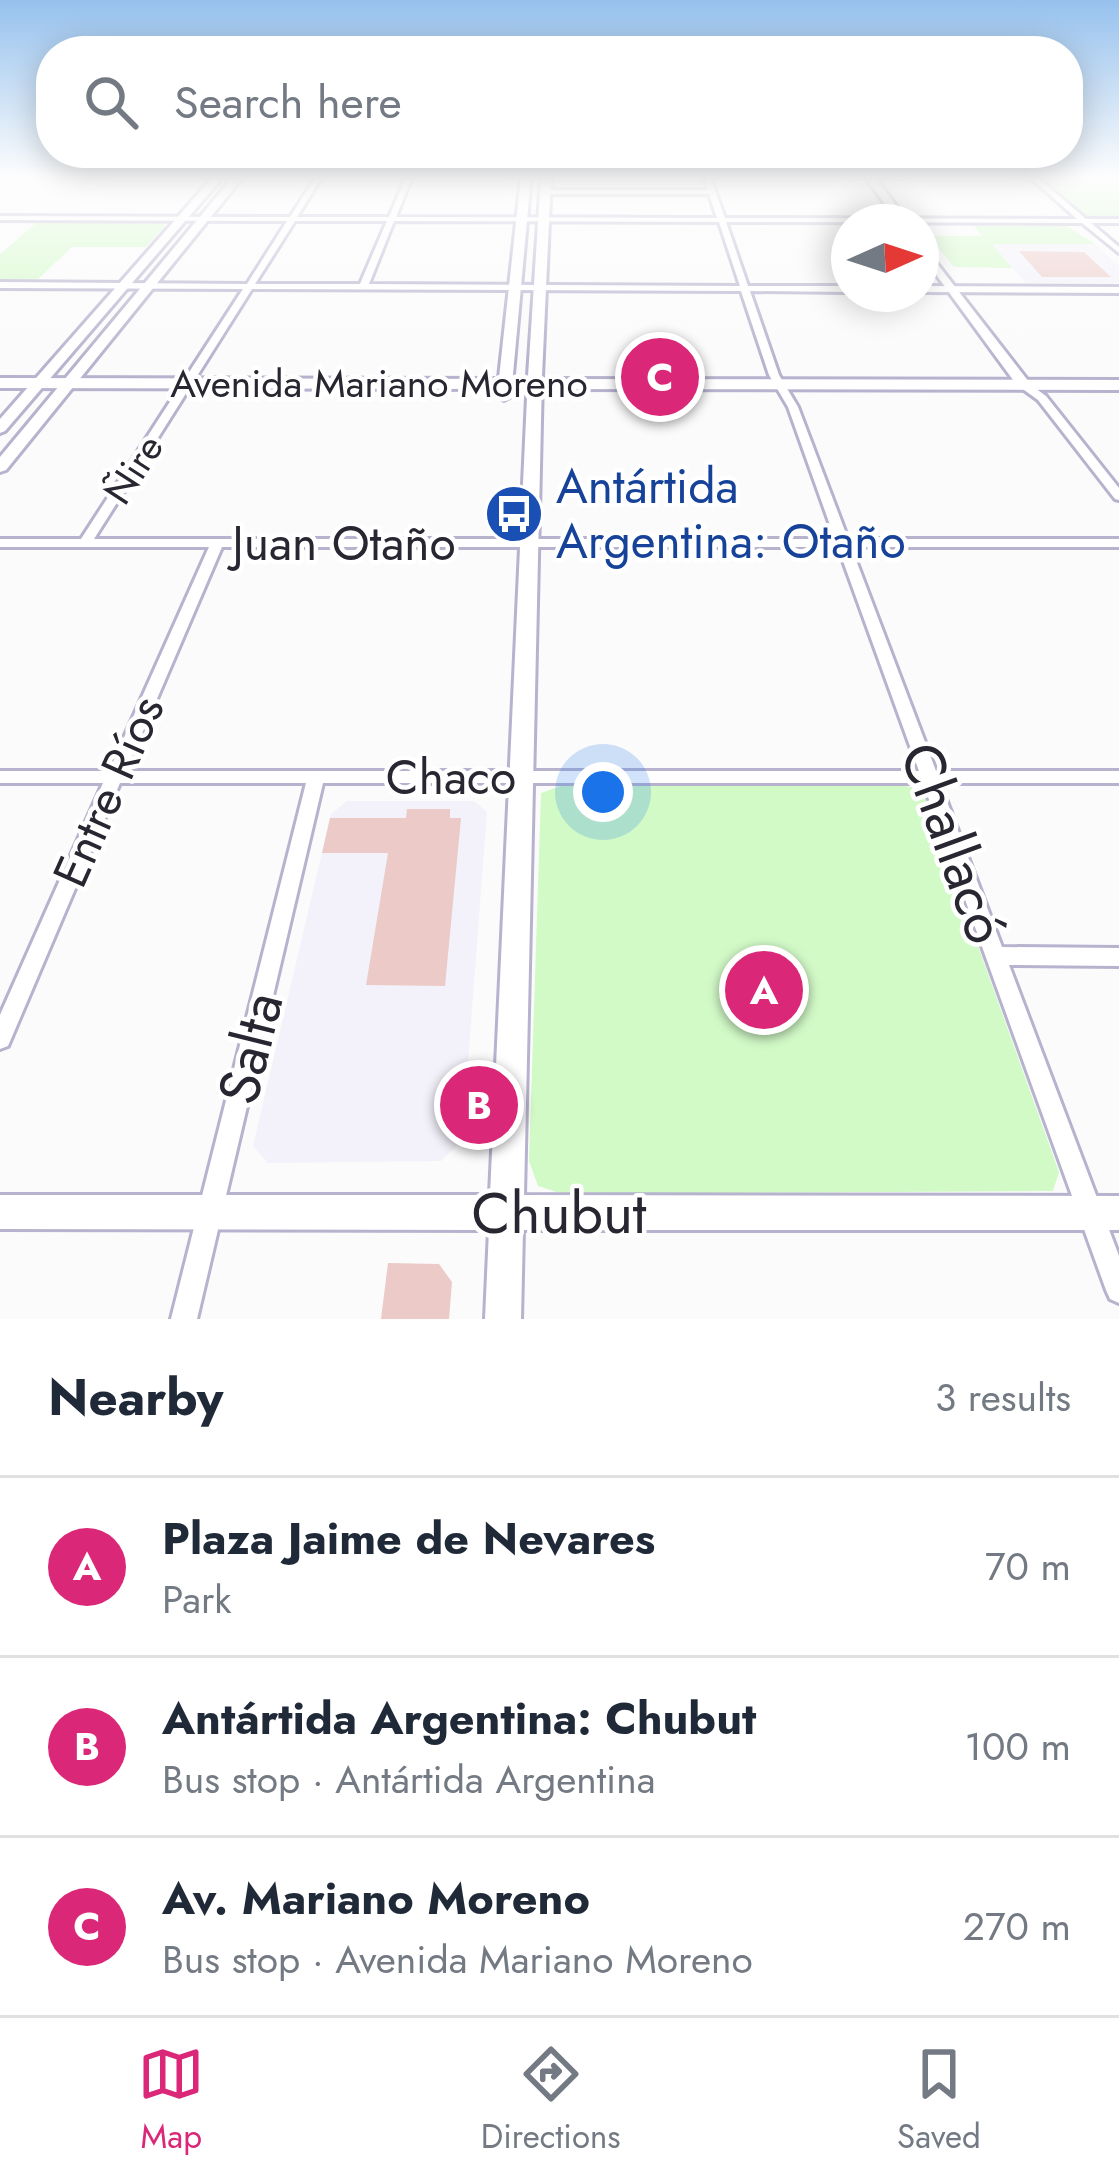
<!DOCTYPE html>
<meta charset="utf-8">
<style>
:root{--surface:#fff;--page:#f2f2f3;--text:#1f2937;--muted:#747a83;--line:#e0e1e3;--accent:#db2777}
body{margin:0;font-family:Jost,sans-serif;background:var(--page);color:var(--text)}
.compass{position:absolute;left:831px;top:204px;width:108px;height:108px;border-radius:50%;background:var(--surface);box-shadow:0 6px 30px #0003;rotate:87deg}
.you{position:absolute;left:603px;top:792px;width:42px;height:42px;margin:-30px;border:9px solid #fff;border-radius:50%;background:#1a73e8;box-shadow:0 0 0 18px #1a73e833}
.badge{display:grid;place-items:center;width:78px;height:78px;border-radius:50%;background:var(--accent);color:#fff;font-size:39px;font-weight:700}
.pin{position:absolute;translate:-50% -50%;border:6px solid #fff;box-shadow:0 3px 12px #0006}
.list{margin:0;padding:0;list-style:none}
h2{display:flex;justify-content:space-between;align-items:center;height:156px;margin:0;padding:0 48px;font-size:51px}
h2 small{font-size:39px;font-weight:400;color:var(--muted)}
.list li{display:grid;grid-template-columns:78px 1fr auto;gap:36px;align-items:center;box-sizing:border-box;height:180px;padding:0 48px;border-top:3px solid var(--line)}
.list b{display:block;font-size:45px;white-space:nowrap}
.list p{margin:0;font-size:39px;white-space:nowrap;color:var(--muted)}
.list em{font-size:39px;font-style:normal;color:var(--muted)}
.icon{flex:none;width:66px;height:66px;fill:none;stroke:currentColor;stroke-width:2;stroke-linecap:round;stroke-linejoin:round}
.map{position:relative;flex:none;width:1119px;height:1319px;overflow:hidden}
.search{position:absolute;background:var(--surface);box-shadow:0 6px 30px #0003;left:36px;right:36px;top:36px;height:132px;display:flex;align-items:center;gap:30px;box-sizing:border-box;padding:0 42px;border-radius:48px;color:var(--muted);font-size:45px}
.sheet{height:696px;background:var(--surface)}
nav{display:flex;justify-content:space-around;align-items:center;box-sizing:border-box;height:168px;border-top:3px solid var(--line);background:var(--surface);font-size:33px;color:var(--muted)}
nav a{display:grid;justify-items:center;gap:6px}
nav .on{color:var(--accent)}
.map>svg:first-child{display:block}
.built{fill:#f3f2fa}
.green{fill:#d2fac7}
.building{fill:#ebcac7}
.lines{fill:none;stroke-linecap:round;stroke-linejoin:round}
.street-casing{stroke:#b7b3ce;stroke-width:6}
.secondary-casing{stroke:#b7b3ce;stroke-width:6}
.primary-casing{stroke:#b7b3ce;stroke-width:6}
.street{fill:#fff;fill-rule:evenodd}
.secondary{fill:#fff;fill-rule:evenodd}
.primary{fill:#fff;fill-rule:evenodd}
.labels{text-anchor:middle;stroke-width:9;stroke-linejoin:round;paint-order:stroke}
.far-street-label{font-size:39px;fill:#282630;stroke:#fff}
.transit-label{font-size:48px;fill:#164399;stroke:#fff;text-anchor:start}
.street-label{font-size:48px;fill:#282630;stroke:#fff}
.near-street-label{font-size:57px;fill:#282630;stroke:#fff}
</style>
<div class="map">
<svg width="1119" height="1319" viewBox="0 0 1119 1319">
<rect width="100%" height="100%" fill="#fbfbfb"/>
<!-- built -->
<g class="built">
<polygon points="991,244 1095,244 1119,266 1119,283 1026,283"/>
<polygon points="347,801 474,801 487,812 462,1141 441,1161 268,1163 253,1146 331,814"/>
</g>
<!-- green -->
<g class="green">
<polygon points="1041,177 1119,177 1119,219 1087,216"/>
<polygon points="37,222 161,223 166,225 146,247 72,247 38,279 0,279 0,254"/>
<polygon points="974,226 1067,226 1095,244 992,244 1012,268 954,267 929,236 982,236"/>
<polygon points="899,785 911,787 925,798 1059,1172 1053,1191 563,1194 538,1186 529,1161 541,793 561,786"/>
</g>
<!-- building -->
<g class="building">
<polygon points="1019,251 1084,252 1111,277 1042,277"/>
<polygon points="407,809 450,809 450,818 461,818 445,986 366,985 388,853 322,853 330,818 406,818"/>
<polygon points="388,1263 439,1264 452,1282 449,1319 381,1319"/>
</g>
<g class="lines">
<defs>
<g id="street">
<path d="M 316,177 L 322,177 L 297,217 L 389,217 L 406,177 L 412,177 L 396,217 L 717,218 L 709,194 L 545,194 L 541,192 L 545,190 L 708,190 L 704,177 L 710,177 L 725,218 L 1077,219 L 1030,177 L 1037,177 L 1086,219 L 1119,219 L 1119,223 L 1091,223 L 1119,247 L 1119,253 L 1082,223 L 726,222 L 748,286 L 849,286 L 849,292 L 750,291 L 779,375 L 798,407 L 848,539 L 1119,539 L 1119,547 L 851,547 L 936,771 L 1119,771 L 1119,783 L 940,783 L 1002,947 L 1119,948 L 1119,966 L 1009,965 L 1119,1256 L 1119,1303 L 1110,1299 L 1106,1290 L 923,783 L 323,783 L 197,1319 L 171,1319 L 306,783 L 120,783 L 8,1046 L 0,1049 L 0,1015 L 103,783 L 0,783 L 0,771 L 109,771 L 209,547 L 0,547 L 0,539 L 81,539 L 243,289 L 0,288 L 0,282 L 247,284 L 287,221 L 0,220 L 0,216 L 290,217 ZM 295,221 L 387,221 L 360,284 L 255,284 ZM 394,221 L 719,222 L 740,286 L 369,284 ZM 252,289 L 741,291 L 769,375 L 788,407 L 835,539 L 94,539 ZM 222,547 L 838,547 L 919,771 L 126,771 Z"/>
<polygon points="921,286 1119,287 1119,293 921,292"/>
<polygon points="1020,383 1028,383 1046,396 1119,488 1119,500 1115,499 1038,400 1020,387"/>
</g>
<g id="secondary">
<polygon points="213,177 223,177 5,431 0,433 0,419"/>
<polygon points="233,177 243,177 6,470 0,472 0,457"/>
<polygon points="521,177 531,177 511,396 504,400 497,396"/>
<polygon points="541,177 551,177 542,376 524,1195 1119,1196 1119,1230 523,1230 521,1319 485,1319 489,1230 0,1229 0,1195 490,1195 528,376"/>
<polygon points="865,177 875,177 908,222 898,222"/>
<polygon points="921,243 1029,382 1029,388 1019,388 921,254"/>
</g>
<polygon id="primary" points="0,378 1119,380 1119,390 0,388"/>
</defs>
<!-- street casing -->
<use href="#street" class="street-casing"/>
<!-- secondary casing -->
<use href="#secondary" class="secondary-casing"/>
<!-- primary casing -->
<use href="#primary" class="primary-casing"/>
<!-- street -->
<use href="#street" class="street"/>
<!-- secondary -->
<use href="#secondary" class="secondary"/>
<!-- primary -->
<use href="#primary" class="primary"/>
</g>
<!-- sky -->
<linearGradient id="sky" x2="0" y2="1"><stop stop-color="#96c1ed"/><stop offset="0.49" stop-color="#fdfdfd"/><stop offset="1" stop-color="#fdfdfd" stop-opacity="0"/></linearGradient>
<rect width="1119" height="361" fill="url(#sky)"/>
<!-- icons -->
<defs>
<symbol id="bus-disc" viewBox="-11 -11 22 22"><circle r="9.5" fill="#1a4fb4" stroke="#fff"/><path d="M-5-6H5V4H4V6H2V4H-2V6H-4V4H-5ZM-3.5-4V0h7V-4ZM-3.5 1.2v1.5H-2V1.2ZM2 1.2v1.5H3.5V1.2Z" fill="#fff"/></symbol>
</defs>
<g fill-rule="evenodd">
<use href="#bus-disc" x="481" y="481" width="66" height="66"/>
</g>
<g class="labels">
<!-- far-street labels -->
<g class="far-street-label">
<text x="379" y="397">Avenida Mariano Moreno</text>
<text transform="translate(133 469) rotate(-57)" y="14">Ñire</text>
</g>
<!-- transit labels -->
<g class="transit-label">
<text x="556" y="503">Antártida<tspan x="556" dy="55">Argentina: Otaño</tspan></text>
</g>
<!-- street labels -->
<g class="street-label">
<text x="344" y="560">Juan Otaño</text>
<text x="451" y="794">Chaco</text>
<text transform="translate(108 791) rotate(-66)" y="17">Entre Ríos</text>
</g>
<!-- near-street labels -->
<g class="near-street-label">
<text transform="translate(954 843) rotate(70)" y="20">Challacó</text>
<text transform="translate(250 1048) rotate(-76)" y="20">Salta</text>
<text x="559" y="1233">Chubut</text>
</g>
</g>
</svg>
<svg class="compass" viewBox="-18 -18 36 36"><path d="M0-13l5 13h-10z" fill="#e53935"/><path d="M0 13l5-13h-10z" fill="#747a83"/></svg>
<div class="you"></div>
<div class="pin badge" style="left:764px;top:990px">A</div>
<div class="pin badge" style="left:479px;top:1105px">B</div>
<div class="pin badge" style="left:660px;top:377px">C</div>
<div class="search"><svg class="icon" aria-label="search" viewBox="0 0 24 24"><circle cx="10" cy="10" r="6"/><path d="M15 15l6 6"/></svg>Search here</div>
</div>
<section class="sheet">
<h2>Nearby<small>3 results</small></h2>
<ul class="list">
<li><span class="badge">A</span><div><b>Plaza Jaime de Nevares</b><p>Park</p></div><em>70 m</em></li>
<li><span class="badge">B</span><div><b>Antártida Argentina: Chubut</b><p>Bus stop · Antártida Argentina</p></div><em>100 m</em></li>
<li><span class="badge">C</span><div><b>Av. Mariano Moreno</b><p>Bus stop · Avenida Mariano Moreno</p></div><em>270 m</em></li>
</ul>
</section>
<nav>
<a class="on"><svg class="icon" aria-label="map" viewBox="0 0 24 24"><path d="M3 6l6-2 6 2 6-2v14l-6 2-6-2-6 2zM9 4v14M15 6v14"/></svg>Map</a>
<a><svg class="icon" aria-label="directions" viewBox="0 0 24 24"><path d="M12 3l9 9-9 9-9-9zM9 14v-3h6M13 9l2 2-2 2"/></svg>Directions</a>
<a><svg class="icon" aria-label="saved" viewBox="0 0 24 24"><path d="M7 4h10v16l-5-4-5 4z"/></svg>Saved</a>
</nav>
